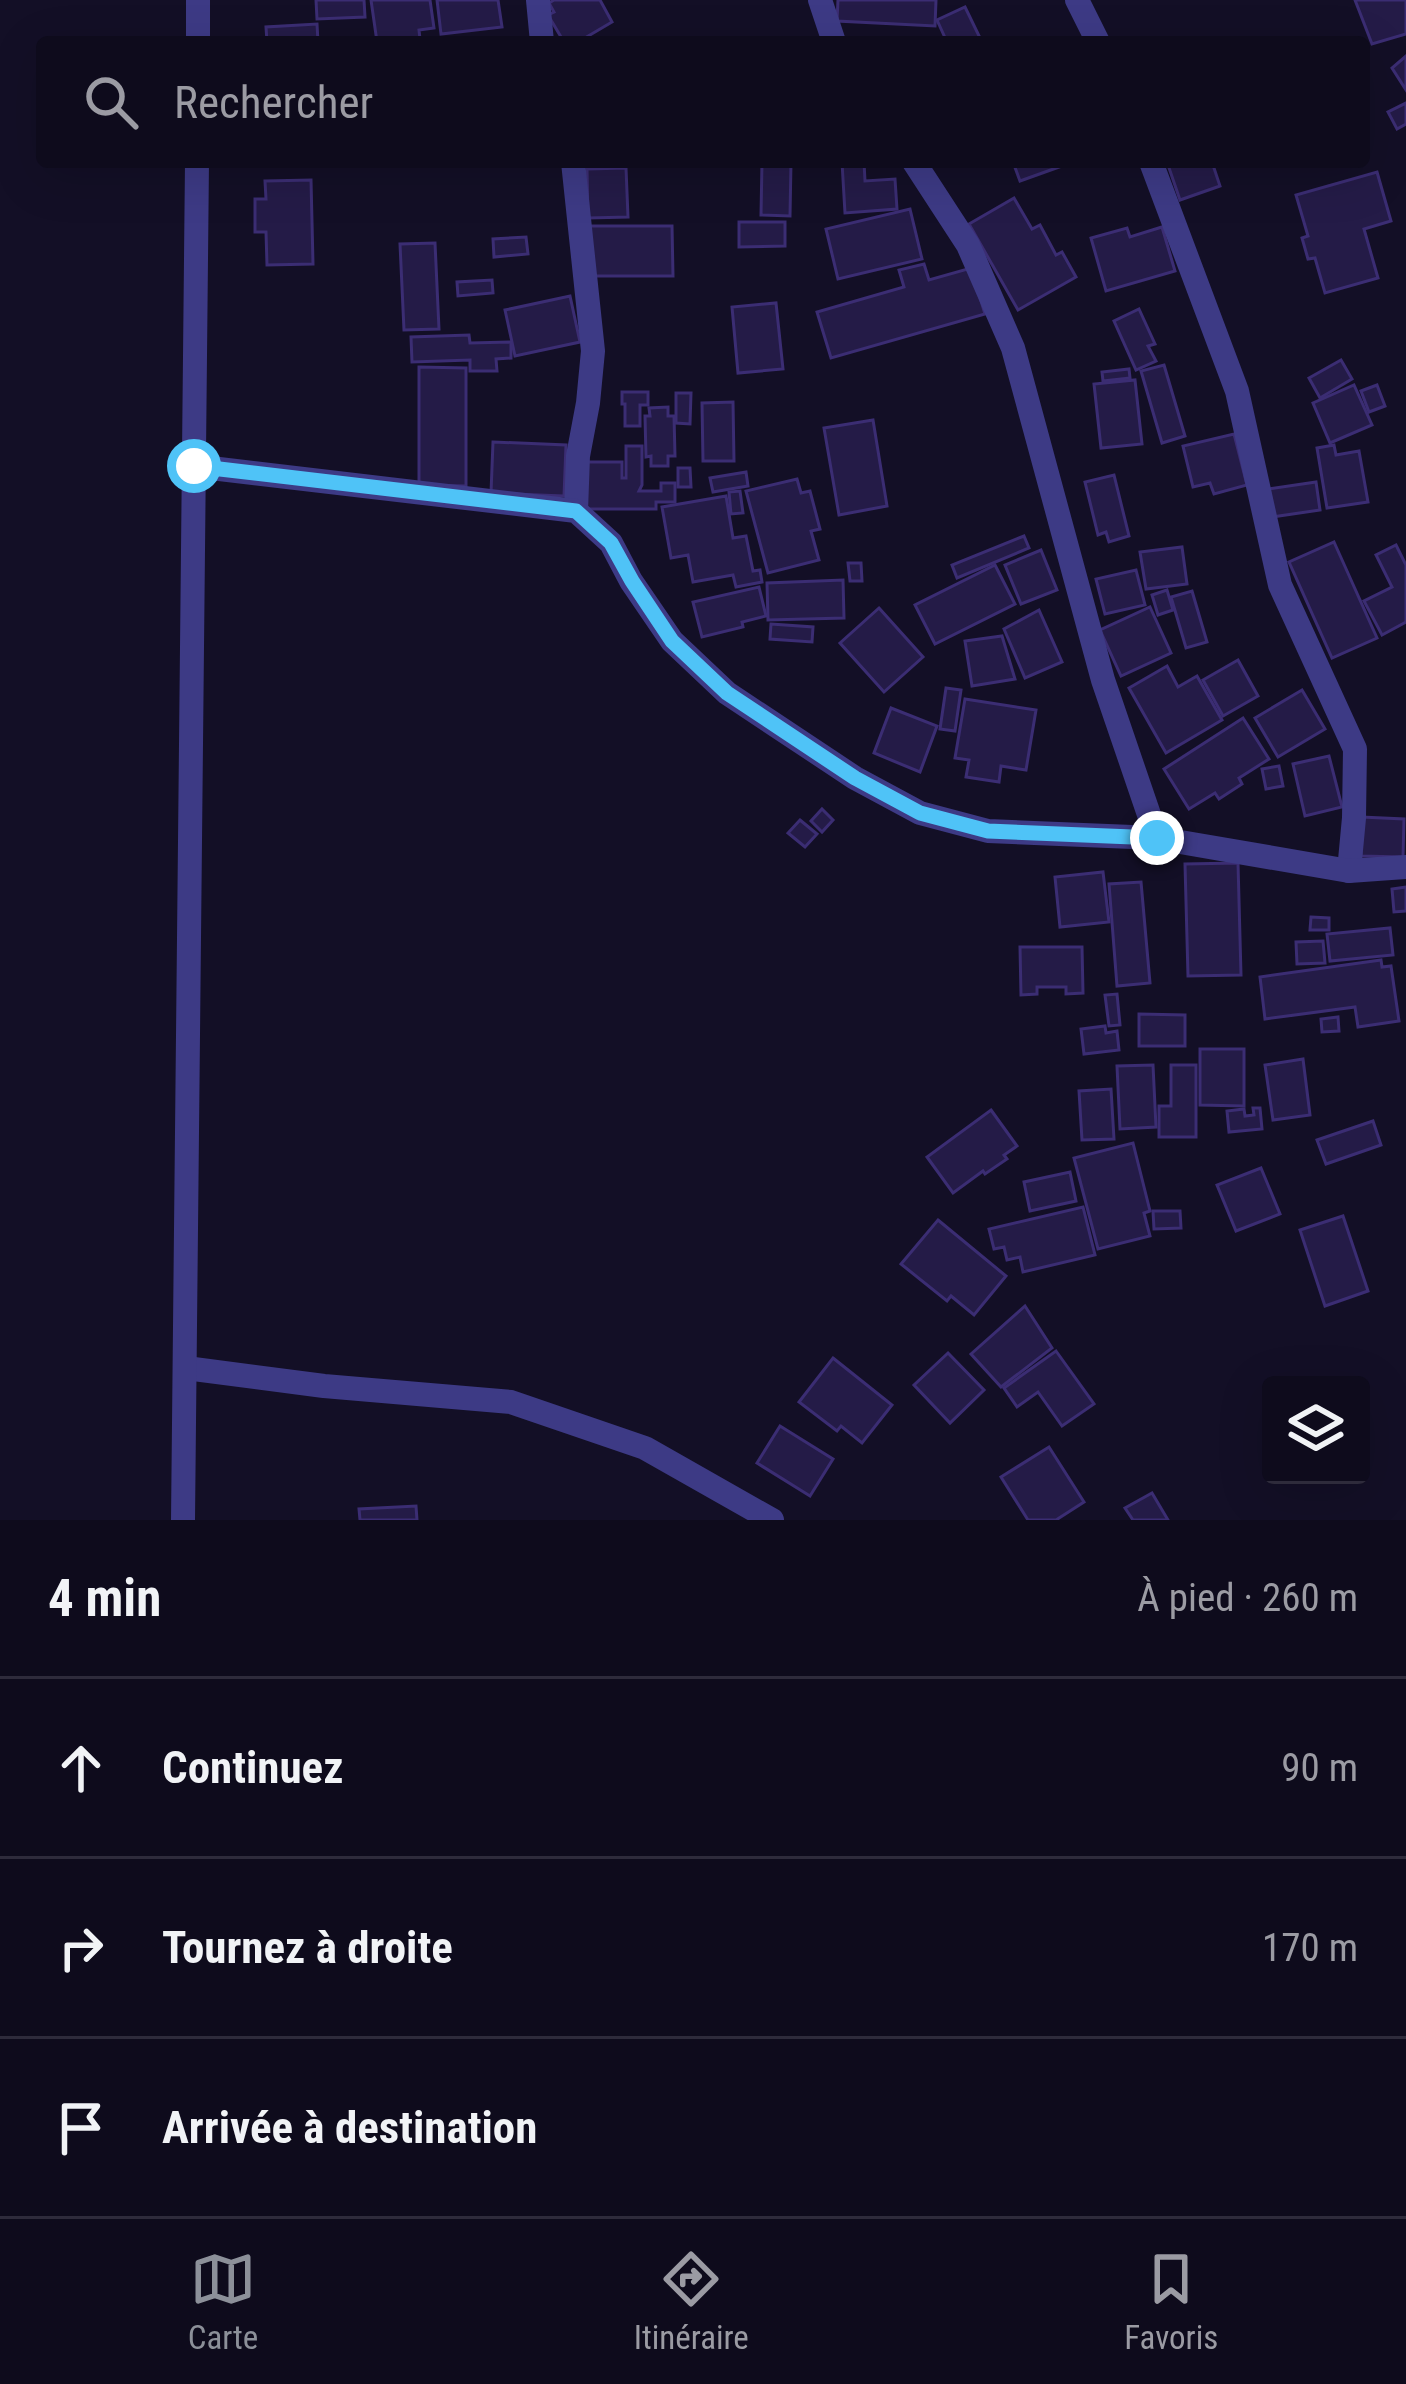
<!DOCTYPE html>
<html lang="fr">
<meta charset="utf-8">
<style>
:root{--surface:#0e0b1c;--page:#171425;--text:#f1f3f6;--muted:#9b9ba3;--line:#2e2b3b;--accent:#8c9099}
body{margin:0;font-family:"Roboto Condensed",sans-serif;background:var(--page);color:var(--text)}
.controls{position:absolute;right:36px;bottom:36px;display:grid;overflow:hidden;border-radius:12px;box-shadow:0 12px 48px #0002}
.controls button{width:108px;height:108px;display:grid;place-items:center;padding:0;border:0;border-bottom:3px solid var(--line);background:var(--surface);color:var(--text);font:60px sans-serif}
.stop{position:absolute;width:36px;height:36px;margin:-27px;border:9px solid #4fc3f7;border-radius:50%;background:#fff}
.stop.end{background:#4fc3f7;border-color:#fff;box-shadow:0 3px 12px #0008}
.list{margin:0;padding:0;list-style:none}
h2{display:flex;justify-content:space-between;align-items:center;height:156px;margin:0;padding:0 48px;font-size:51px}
h2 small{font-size:39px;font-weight:400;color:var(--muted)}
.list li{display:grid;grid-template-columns:78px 1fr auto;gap:36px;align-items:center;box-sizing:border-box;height:180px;padding:0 48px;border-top:3px solid var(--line)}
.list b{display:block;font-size:45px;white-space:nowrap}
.list em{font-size:39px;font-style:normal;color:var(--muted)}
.icon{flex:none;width:66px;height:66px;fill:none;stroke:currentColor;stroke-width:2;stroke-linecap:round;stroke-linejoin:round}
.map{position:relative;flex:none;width:1406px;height:1520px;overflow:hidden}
.search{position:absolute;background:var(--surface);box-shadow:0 12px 48px #0002;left:36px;right:36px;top:36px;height:132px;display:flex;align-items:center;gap:30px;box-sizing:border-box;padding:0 42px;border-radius:12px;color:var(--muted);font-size:45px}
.sheet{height:696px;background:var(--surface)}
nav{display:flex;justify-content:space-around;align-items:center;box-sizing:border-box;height:168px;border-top:3px solid var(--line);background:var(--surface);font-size:33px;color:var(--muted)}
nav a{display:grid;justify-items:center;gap:6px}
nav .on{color:var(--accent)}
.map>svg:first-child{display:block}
.building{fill:#241b47;stroke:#3b2d73;stroke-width:3}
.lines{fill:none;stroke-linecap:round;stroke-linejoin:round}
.minor{stroke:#3d3a85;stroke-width:24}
.route{stroke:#4fc3f7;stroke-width:15}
</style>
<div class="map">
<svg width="1406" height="1520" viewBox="0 0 1406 1520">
<rect width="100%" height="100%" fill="#130f26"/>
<!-- building -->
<g class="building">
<polygon points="316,0 364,0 365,17 317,19"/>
<polygon points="371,0 430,0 434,28 419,30 420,39 377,42"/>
<polygon points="437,0 498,0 502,27 441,34"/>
<polygon points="554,0 600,0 612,22 578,42 564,42 548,15 554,12 549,3"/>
<polygon points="838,0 936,0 935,26 837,21"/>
<polygon points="1355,0 1406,0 1406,34 1372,44"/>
<polygon points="965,7 982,42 947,42 937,20"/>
<polygon points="317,24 318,42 267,42 266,27"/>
<polygon points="1406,56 1406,90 1392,68"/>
<polygon points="1406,103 1406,124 1397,129 1388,112"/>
<polygon points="762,162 791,162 790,216 761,215"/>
<polygon points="842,162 864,162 865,181 895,179 897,209 845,213"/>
<polygon points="1013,162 1073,162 1020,181"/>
<polygon points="1167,162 1212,162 1220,186 1180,200"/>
<polygon points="626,168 628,217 588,218 587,169"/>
<polygon points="1377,172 1391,221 1364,229 1378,278 1325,293 1315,258 1308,259 1302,238 1308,236 1296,195"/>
<polygon points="311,180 313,264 267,265 266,232 255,232 255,199 266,199 265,181"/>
<polygon points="1014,198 1032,229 1040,225 1056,255 1062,252 1076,277 1018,310 969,224"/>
<polygon points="910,209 922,259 838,279 826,229"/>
<polygon points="739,222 785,222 785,246 739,247"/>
<polygon points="590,226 672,226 673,276 590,276"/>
<polygon points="1162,227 1175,271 1106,291 1091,238 1127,228 1130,237"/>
<polygon points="526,237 528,254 494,257 493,239"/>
<polygon points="435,243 439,329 404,330 400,244"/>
<polygon points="924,264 929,280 971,268 985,314 831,358 817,312 904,287 899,270"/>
<polygon points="492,280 493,293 458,296 457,282"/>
<polygon points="570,296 580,342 515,356 505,310"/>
<polygon points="776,303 783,369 738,373 732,307"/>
<polygon points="1139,309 1155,344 1148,346 1156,361 1136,370 1114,321"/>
<polygon points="469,335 470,343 511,342 511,358 496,359 497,371 470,371 470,360 412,362 411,337"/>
<polygon points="1341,360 1352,379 1320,398 1309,378"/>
<polygon points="1164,365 1185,436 1162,443 1141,371"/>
<polygon points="419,367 466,368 466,486 419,485"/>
<polygon points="1129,369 1130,378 1103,381 1102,372"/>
<polygon points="1135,380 1142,444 1101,448 1094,384"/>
<polygon points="1354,385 1372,425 1330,443 1313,403"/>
<polygon points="1377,385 1385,406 1369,412 1361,391"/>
<polygon points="622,392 648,392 648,405 640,405 640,426 625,426 625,404 622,404"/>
<polygon points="676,393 691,393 690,424 676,423"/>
<polygon points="733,402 734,461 703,461 702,403"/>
<polygon points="668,407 668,416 674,416 675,456 668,456 668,466 651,466 651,456 646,457 645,416 650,416 649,408"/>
<polygon points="873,420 887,506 839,515 824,428"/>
<polygon points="1234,434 1247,485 1214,494 1210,483 1193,487 1183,446"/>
<polygon points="493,442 566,445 564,496 491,493"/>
<polygon points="1334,445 1336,455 1359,451 1368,502 1327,508 1317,448"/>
<polygon points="626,446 642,446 642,485 639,491 661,491 661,483 675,483 675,502 656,502 656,509 584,509 585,462 622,462 622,478 626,478"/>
<polygon points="678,468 690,468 691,487 678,487"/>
<polygon points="746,472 748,486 713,492 710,478"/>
<polygon points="1114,475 1129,536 1109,542 1106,532 1098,535 1085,482"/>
<polygon points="797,479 801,493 810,491 820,529 811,531 819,560 768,573 746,491"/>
<polygon points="1316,482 1320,510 1272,517 1268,489"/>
<polygon points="740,491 743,513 731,514 729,492"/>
<polygon points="726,496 733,538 746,536 753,571 760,570 762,582 736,587 733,575 693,582 688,555 671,558 662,507"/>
<polygon points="1024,536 1029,548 957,578 952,565"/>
<polygon points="1334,542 1377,638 1332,658 1289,562"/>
<polygon points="1396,545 1406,565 1406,622 1382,635 1364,601 1392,587 1376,555"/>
<polygon points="1182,547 1187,584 1146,589 1140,552"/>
<polygon points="1041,550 1057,590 1021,604 1005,565"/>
<polygon points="848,563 861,563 862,581 850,581"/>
<polygon points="995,565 1015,604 935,644 915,605"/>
<polygon points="1136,570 1145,605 1105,614 1096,579"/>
<polygon points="843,580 844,618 768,620 767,583"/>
<polygon points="759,587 766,616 742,622 743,627 702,637 693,602"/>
<polygon points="1167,590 1173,610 1158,615 1152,595"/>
<polygon points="1192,591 1207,642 1186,648 1171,597"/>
<polygon points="1150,607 1171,653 1121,676 1100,630"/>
<polygon points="879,608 923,657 884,692 840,643"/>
<polygon points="1039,610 1062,662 1025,678 1004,629"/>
<polygon points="771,624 813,627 812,642 770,639"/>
<polygon points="1002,636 1015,679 972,686 965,641"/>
<polygon points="1238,660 1258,696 1223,716 1203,680"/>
<polygon points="1167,666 1178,687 1197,676 1222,720 1166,753 1129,688"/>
<polygon points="946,688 961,690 955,731 940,729"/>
<polygon points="1302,690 1325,729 1278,757 1255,718"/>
<polygon points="965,699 1036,710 1026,770 1001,766 999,782 966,777 969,760 955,758"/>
<polygon points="891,708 937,726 920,772 874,753"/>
<polygon points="1243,718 1269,759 1239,778 1242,784 1219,799 1215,793 1189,809 1164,769"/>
<polygon points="1329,756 1342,807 1305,816 1293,764"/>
<polygon points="1279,766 1283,786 1266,789 1262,769"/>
<polygon points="822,809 833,820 822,832 811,821"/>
<polygon points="1361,817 1404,819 1403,857 1361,856"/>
<polygon points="800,820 817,834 805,847 788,833"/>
<polygon points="1238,863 1241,975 1188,976 1185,864"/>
<polygon points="1103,872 1109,922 1060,927 1055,877"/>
<polygon points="1141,882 1150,983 1117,986 1109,884"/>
<polygon points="1406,887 1406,911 1394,912 1392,889"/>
<polygon points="1311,917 1329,918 1329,930 1310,930"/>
<polygon points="1390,928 1393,955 1330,961 1327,934"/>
<polygon points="1323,941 1325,963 1297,964 1296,942"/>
<polygon points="1020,947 1082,947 1083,993 1066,994 1066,987 1037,987 1037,994 1021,995"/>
<polygon points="1381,960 1382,967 1391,966 1399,1021 1358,1027 1355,1007 1265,1019 1260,977"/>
<polygon points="1117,994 1120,1025 1109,1026 1105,995"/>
<polygon points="1139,1014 1185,1015 1185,1046 1139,1046"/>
<polygon points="1338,1017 1339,1031 1322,1032 1321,1019"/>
<polygon points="1105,1026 1106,1033 1117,1031 1119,1050 1084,1054 1081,1029"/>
<polygon points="1200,1049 1244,1049 1244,1106 1200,1105"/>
<polygon points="1303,1059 1310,1115 1273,1120 1265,1065"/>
<polygon points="1153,1065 1156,1127 1120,1129 1117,1066"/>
<polygon points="1171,1065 1196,1065 1196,1137 1159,1137 1159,1106 1171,1106"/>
<polygon points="1111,1089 1114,1139 1082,1140 1079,1091"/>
<polygon points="1253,1108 1260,1108 1262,1129 1229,1132 1227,1111 1244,1109 1245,1116 1254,1115"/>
<polygon points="991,1110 1017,1146 1004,1155 1007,1159 985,1174 983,1171 953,1193 927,1157"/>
<polygon points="1373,1121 1381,1145 1326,1164 1317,1140"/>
<polygon points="1133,1143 1150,1211 1144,1213 1150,1236 1098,1249 1074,1158"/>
<polygon points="1261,1168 1280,1214 1236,1231 1217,1185"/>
<polygon points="1070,1172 1076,1201 1030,1211 1024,1182"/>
<polygon points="1083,1207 1095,1255 1023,1272 1020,1257 1007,1260 1004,1247 994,1249 989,1229"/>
<polygon points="1153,1211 1180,1211 1181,1228 1154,1229"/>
<polygon points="1343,1216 1368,1291 1325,1306 1300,1230"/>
<polygon points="938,1220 1006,1276 974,1315 951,1296 947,1301 901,1264"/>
<polygon points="1025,1306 1052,1348 1001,1387 971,1354"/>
<polygon points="1056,1351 1094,1404 1062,1426 1038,1392 1017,1407 1004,1388"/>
<polygon points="948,1353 984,1390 950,1423 914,1385"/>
<polygon points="833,1358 892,1405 862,1443 841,1426 837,1431 799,1402"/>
<polygon points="780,1426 833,1459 810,1496 757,1463"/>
<polygon points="1049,1447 1084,1502 1056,1520 1028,1520 1001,1477"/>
<polygon points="1152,1493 1168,1520 1133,1520 1125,1508"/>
<polygon points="416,1506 417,1520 360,1520 359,1509"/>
</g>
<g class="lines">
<!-- minor -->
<g class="minor">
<polyline points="538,0 542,42"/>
<polyline points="820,0 834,42"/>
<polyline points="1077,0 1098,42"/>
<polyline points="198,42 198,0"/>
<polyline points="573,162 593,351 588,403 578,456 576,511"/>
<polyline points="914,162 968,245 1013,348 1103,680 1157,838"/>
<polyline points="1151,162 1237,391 1280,585 1355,749 1354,818 1349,871"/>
<polyline points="194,466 576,511 611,543 631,581 672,641 727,693 855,778 920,813 988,831 1157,838 1349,871 1406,867"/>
<polyline points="186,1368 324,1386 511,1402 645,1448 772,1520"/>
<polyline points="183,1520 197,162"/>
</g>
</g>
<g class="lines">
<!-- route -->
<polyline class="route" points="194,466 576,511 611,543 632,581 672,641 727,693 855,778 920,813 988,831 1157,838"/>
</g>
</svg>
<div class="controls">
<button><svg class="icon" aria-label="layers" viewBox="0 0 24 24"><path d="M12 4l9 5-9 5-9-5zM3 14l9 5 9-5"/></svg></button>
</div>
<div class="stop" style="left:194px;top:466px"></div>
<div class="stop end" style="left:1157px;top:838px"></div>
<div class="search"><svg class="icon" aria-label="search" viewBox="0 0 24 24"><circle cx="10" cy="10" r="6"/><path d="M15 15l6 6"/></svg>Rechercher</div>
</div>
<section class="sheet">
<h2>4 min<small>À pied · 260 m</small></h2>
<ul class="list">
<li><svg class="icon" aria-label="ahead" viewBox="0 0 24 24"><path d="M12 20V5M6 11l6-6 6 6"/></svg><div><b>Continuez</b></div><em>90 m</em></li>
<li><svg class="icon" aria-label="right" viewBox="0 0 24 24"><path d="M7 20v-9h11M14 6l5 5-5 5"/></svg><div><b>Tournez à droite</b></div><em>170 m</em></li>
<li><svg class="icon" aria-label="arrive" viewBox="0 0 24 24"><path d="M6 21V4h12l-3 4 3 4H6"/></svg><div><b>Arrivée à destination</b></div></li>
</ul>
</section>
<nav>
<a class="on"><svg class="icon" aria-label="map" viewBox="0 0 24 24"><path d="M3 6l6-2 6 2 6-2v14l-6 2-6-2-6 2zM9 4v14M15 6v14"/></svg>Carte</a>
<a><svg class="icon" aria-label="directions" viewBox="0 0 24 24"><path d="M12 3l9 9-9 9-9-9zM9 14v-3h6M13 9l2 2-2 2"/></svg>Itinéraire</a>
<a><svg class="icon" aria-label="saved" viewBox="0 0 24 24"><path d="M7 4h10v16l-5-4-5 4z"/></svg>Favoris</a>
</nav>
